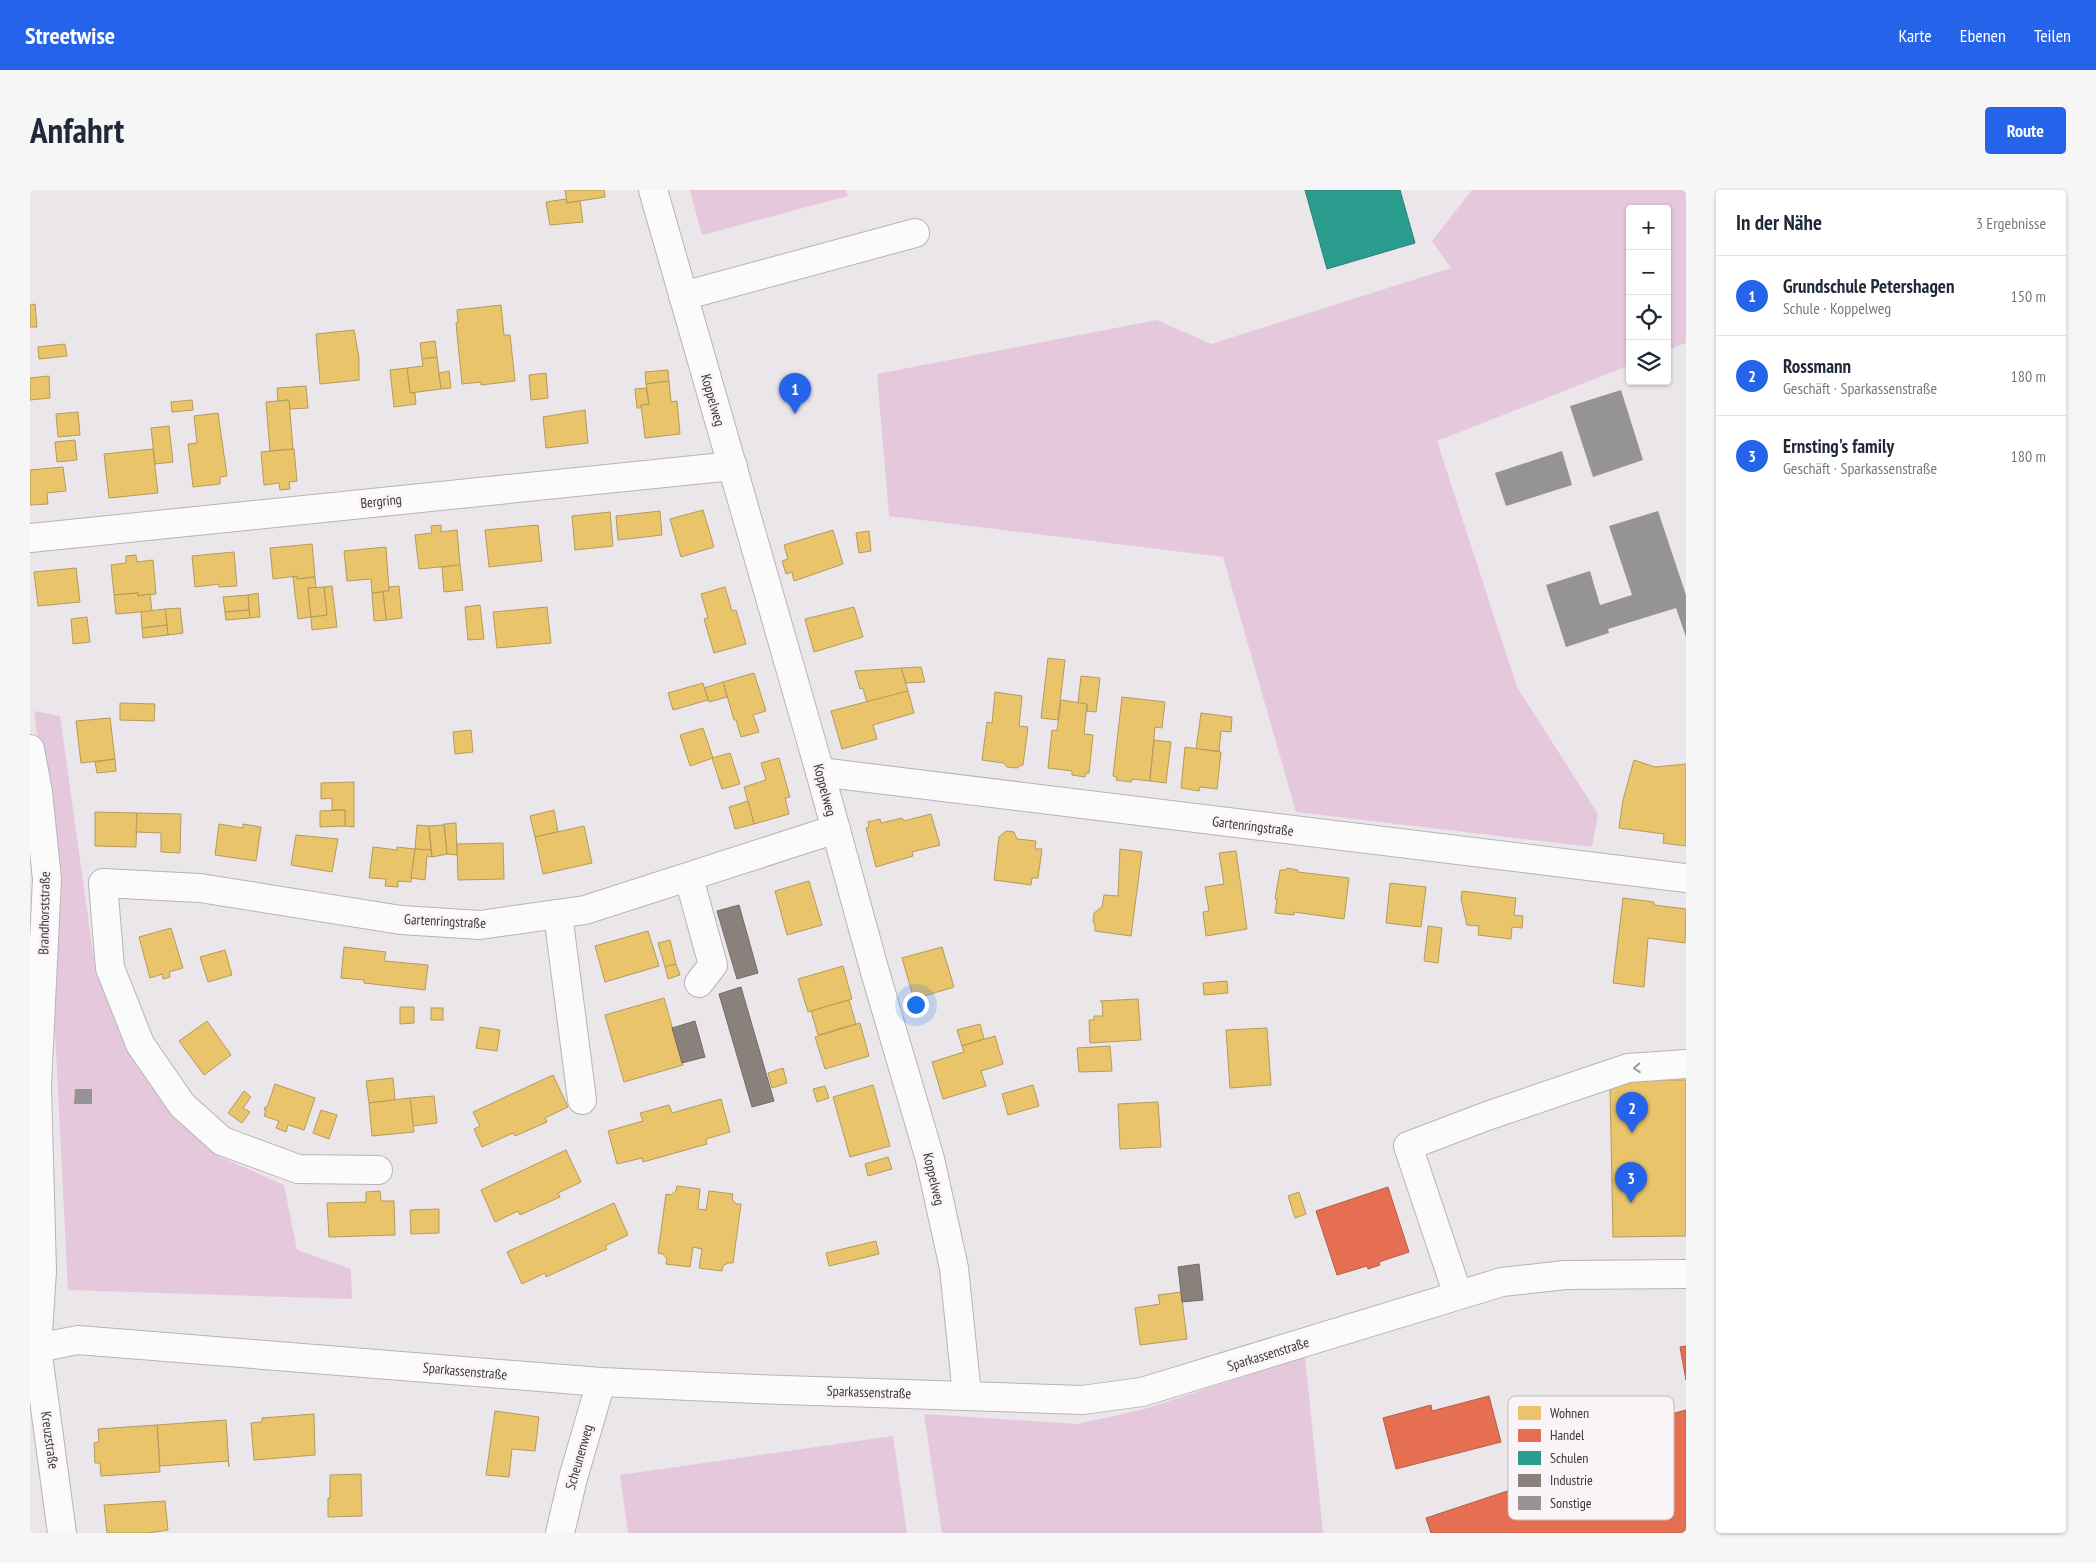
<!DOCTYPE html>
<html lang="de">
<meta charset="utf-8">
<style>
:root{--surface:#fff;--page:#f6f6f7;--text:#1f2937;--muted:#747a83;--line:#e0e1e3;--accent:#2563eb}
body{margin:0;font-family:"PT Sans Narrow",sans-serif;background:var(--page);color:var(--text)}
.controls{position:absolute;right:15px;top:15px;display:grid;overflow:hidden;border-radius:5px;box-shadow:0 1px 4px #0004}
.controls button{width:45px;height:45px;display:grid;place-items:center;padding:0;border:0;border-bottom:1px solid var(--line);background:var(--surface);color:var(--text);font:25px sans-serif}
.you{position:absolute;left:885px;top:814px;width:18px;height:18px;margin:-12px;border:4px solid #fff;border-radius:50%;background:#1a73e8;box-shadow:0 0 0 8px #1a73e833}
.badge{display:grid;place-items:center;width:32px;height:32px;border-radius:50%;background:var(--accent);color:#fff;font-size:16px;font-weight:700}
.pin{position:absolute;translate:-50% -41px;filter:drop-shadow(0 1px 2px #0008)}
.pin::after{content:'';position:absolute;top:26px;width:18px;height:15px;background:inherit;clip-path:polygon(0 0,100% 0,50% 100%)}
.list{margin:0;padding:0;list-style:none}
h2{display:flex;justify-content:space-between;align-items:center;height:65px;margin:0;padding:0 20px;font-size:21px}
h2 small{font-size:16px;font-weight:400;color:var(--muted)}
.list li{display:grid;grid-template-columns:32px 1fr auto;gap:15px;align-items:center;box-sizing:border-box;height:80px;padding:0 20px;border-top:1px solid var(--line)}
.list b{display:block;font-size:19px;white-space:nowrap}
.list p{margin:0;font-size:16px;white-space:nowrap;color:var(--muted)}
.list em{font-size:16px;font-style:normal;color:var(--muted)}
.icon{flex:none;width:28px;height:28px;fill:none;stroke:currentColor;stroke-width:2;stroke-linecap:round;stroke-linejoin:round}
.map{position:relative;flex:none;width:1656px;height:1343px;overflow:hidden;border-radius:5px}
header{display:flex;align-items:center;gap:30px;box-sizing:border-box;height:70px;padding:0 25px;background:var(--accent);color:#fff}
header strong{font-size:24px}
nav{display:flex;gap:28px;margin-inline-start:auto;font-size:18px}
.intro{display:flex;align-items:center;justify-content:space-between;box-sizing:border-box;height:120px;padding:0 30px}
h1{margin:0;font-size:35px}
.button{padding:12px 22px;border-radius:5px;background:var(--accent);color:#fff;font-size:18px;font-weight:700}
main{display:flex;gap:30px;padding:0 30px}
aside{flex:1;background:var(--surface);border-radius:5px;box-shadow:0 1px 4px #0004}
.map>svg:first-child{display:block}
.green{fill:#e6c8dc}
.homes{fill:#e9c46a;stroke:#b59a5c}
.shops{fill:#e76f51;stroke:#b35e4a}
.schools{fill:#2a9d8f;stroke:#2f7f76}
.industry{fill:#8a817c;stroke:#726b68}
.building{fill:#959394}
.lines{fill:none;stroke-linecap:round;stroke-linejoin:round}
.minor-casing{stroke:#b7b4b6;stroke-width:30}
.minor{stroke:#fcfbfc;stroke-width:28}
.oneway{stroke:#9c9a9b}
.labels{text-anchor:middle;stroke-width:5;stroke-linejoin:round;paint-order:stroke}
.street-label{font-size:14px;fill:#3b383a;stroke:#faf3f7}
.key{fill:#faf3f7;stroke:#c1bbbe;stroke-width:1}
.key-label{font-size:14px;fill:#3b383a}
</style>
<header>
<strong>Streetwise</strong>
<nav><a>Karte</a><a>Ebenen</a><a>Teilen</a></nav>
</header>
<div class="intro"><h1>Anfahrt</h1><a class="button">Route</a></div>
<main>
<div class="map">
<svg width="1656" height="1343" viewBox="0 0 1656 1343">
<rect width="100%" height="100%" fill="#ebe6e9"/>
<!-- green -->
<g class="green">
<polygon points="660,0 816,0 818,6 672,45"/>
<polygon points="1442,0 1656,0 1656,153 1637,160 1637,19 1600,19 1600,175 1407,251 1487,497 1568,624 1562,657 1266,622 1193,367 859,326 847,184 1127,130 1181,154 1421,78 1402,51"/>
<polygon points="4,521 30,526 65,777 97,856 142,925 184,964 254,995 267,1060 321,1079 322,1109 38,1100 22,783 24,675"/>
<polygon points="1275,1167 1293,1343 912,1343 894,1224 1047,1234 1111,1220"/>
<polygon points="863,1246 877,1343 598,1343 590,1285"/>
</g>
<!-- homes -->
<g class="homes">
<polygon points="535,0 574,0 575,7 537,13"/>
<polygon points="536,9 537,13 550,11 553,32 520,35 516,12"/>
<polygon points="5,114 7,137 0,137 0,115"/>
<polygon points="471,115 474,145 480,145 485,191 451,195 451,192 432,194 426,133 428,132 427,120"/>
<polygon points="324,140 329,168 329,190 290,194 286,144"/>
<polygon points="405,151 407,167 392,169 390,153"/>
<polygon points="35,154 37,166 9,169 8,157"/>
<polygon points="407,167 411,199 380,203 377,178 393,176 392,169"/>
<polygon points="377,178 380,203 385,203 386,214 364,217 360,180"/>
<polygon points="638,180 639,191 616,194 615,182"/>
<polygon points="419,181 421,198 411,199 409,183"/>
<polygon points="516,183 518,208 501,210 499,185"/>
<polygon points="19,186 20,208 0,210 0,188"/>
<polygon points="639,191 641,212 647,211 650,244 615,248 611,215 619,214 616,194"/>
<polygon points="276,196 278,218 260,219 259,210 248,211 247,198"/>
<polygon points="616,198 619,214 611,215 611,218 607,218 605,199"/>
<polygon points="162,210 163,220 142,222 141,212"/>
<polygon points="259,210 263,259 240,261 236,212"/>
<polygon points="555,220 558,253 516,258 513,227"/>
<polygon points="48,222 50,245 28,247 26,224"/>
<polygon points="188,223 197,286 190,287 190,294 163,297 158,254 167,253 164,226"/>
<polygon points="139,236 143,272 125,274 121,238"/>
<polygon points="45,250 47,270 27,272 25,252"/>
<polygon points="123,259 128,303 79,308 74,264"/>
<polygon points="264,259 267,291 259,292 260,299 250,300 249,293 234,295 231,262"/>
<polygon points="33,277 36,301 17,303 18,314 0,315 0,280"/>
<polygon points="673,320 684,357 651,367 640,329"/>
<polygon points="630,321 632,345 588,350 586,326"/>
<polygon points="580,322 583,356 545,360 542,326"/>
<polygon points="411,335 411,342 427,340 430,375 389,379 385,345 402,343 401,336"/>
<polygon points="508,335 512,371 459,377 455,340"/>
<polygon points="803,340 813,374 764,391 762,382 756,384 752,371 758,369 754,355"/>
<polygon points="839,341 841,361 829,363 826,343"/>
<polygon points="282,354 285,387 267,389 267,386 243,389 240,358"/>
<polygon points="356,357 359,401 342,403 341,389 317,391 314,361"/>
<polygon points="204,362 207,396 189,397 189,394 165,397 162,366"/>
<polygon points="106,365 107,372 123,370 126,404 108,406 108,403 84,405 81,375 96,373 96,366"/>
<polygon points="430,375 433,400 414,402 412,377"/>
<polygon points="46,378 50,412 8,416 4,382"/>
<polygon points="267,386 267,389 285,387 286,398 278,398 281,427 268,429 263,387"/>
<polygon points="302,396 307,437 282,440 281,427 297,425 294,397"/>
<polygon points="369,396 372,428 356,430 353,401 359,401 359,397"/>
<polygon points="294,397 297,425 281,427 278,398"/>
<polygon points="695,397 702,421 706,420 716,454 684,463 674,429 678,428 671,404"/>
<polygon points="353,402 356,430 344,431 342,403"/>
<polygon points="108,403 108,406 120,404 122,421 86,424 84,405"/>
<polygon points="228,403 230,427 220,428 218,405"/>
<polygon points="218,405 219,420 195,422 193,407"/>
<polygon points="450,415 454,449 438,450 435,417"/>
<polygon points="517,417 521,453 467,458 463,422"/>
<polygon points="824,417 833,447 784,462 775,429"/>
<polygon points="150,418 153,443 138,445 135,419"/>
<polygon points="135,419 137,435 112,438 111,422"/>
<polygon points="219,420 220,428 196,430 195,422"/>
<polygon points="57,427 60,452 43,454 41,429"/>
<polygon points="137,435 138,445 113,448 112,438"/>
<polygon points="1018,468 1035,470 1028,530 1011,528"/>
<polygon points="891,477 895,492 876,493 871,478"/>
<polygon points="871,478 878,501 837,513 833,498 830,499 825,481"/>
<polygon points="724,483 736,521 723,525 729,542 711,547 706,530 704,530 693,492"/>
<polygon points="1051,486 1070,488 1066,522 1057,521 1057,514 1048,513"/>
<polygon points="693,492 697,507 679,512 674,498"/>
<polygon points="673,493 678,510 643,520 638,503"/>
<polygon points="878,501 884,523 843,535 847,549 812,559 801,521"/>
<polygon points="965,502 992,506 989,536 998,537 993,575 991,575 987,578 977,577 974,573 952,570 957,532 962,533"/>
<polygon points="1092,507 1135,512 1132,538 1125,537 1120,591 1102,589 1101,592 1086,590 1087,587 1083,586"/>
<polygon points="1031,510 1057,514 1054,544 1063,545 1059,583 1056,583 1055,587 1042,585 1042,581 1018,578 1022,540 1027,541"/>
<polygon points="90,513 125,514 124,531 90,530"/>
<polygon points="1171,523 1202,527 1201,542 1191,541 1189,561 1166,559"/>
<polygon points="80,528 85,569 51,573 46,531"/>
<polygon points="673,538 683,568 660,576 650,545"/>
<polygon points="441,540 443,562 425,564 423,542"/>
<polygon points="1124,550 1141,552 1136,593 1120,591"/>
<polygon points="1155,557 1191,562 1187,599 1170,597 1169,601 1151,598"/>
<polygon points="700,563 710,594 692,599 682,568"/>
<polygon points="749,568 760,607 755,608 759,624 724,634 714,597 736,590 731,573"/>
<polygon points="85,569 86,581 67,583 65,572"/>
<polygon points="1604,570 1625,577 1656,574 1656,656 1633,653 1634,644 1589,638 1593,610"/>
<polygon points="324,592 324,637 315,636 315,620 302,620 302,608 291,609 291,593"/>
<polygon points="718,611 724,634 705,639 699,617"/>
<polygon points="315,620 315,636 290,637 290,621"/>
<polygon points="524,620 528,642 505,647 500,626"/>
<polygon points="65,622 107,623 106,657 65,656"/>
<polygon points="107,623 151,624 150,663 131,662 131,643 106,642"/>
<polygon points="901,624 910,655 882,662 883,666 846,677 836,638 839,637 838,632 850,629 851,633 872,628 874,631"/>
<polygon points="426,633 427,665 417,664 414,634"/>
<polygon points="189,634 213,638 213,634 231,637 226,671 185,665"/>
<polygon points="387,635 399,636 401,660 385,659"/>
<polygon points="414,635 417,664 402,667 399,636"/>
<polygon points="554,636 562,673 513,684 505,647"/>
<polygon points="976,641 984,642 987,649 1006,651 1005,659 1012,659 1008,688 1002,688 1001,695 964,690 969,647"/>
<polygon points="266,645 308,649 302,682 261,675"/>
<polygon points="473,653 474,689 428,690 427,654"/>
<polygon points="343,657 367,660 367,657 385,659 381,692 368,691 368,697 355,696 356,689 339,688"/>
<polygon points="385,659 401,660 402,667 397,666 395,690 381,688"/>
<polygon points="1090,659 1112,662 1101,746 1065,741 1065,735 1063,732 1064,723 1072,717 1074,705 1088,706"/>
<polygon points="1206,661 1217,739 1176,746 1173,722 1179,721 1175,697 1194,694 1189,663"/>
<polygon points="1257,678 1268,680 1268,682 1319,688 1314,729 1264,722 1264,725 1245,723 1247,709 1245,709 1250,680 1256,680"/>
<polygon points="779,691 792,735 757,745 745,701"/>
<polygon points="1360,693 1396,697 1391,737 1356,733"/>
<polygon points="1432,701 1486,708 1484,725 1493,726 1492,738 1482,737 1481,749 1448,745 1449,736 1437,735 1431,709"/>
<polygon points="1593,708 1624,712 1624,715 1656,719 1655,753 1618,748 1614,797 1583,793"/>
<polygon points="1398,736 1412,738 1408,773 1394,771"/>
<polygon points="141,738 153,778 139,782 140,787 133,789 132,784 120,788 109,747"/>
<polygon points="618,741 629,776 575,792 565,756"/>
<polygon points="640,750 646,774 635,777 628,753"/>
<polygon points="314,757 356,762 354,771 398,775 395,800 334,793 334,790 311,788"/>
<polygon points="912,757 924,797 884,809 872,768"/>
<polygon points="195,760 202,785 178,792 170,767"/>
<polygon points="646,774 650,785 638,789 635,777"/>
<polygon points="813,776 822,809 778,822 768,789"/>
<polygon points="1197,791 1198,803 1174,805 1173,793"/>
<polygon points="634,808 653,875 594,892 575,825"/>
<polygon points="1108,809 1111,850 1060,853 1059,830 1064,830 1064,826 1073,826 1072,812 1070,811"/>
<polygon points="819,810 826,834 788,845 781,821"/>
<polygon points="370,817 384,817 384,833 370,834"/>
<rect x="401" y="818" width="12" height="12"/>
<polygon points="177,831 201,865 174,885 149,851"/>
<polygon points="830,833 839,866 795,879 785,847"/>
<polygon points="950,834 954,849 932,856 927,840"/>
<polygon points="450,837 470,840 467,861 446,858"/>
<polygon points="1237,838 1241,895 1200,898 1196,840"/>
<polygon points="965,846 973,874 951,881 956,896 913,909 902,872 934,862 932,856"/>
<polygon points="1080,856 1082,881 1049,882 1047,858"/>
<polygon points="753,878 757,893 742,898 738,883"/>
<polygon points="523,885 538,917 515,928 517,932 485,946 483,943 452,957 444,939 450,936 443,922"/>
<polygon points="363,888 365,910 339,913 336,891"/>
<polygon points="1602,890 1656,890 1656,1046 1583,1047 1580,895"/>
<polygon points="245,894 285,908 274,940 258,935 256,942 246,938 249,931 234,926 236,920 234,920 235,917 237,917"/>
<polygon points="843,895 860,956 820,967 803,907"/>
<polygon points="1003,895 1009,916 978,925 972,904"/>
<polygon points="795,896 799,908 787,912 783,899"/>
<polygon points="214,901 221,907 213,918 220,922 212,933 198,923"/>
<polygon points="404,906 407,933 383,936 380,908"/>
<polygon points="380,908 384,942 342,946 339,913"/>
<polygon points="691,909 700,942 676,949 677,954 613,972 612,968 587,974 578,941 613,931 610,923 639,915 642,923"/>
<polygon points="1128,912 1131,957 1090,959 1088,914"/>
<polygon points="291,920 307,925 299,949 283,943"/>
<polygon points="536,960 551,992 528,1003 530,1007 490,1025 488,1021 465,1032 451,1000"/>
<polygon points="858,967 862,979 838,986 835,974"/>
<polygon points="647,996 670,999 668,1019 676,1020 679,1001 703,1004 702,1009 706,1014 711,1014 703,1073 698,1073 693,1076 692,1081 669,1078 672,1059 663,1057 660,1077 636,1074 637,1069 633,1064 628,1063 636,1004 641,1005 646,1001"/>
<polygon points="350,1001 351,1011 364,1011 365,1045 299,1047 297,1013 336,1012 336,1002"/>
<polygon points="1269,1002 1276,1024 1265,1028 1258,1006"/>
<polygon points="584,1013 598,1045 575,1056 577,1059 516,1087 515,1083 492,1094 477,1062"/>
<polygon points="409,1019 409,1043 381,1044 380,1020"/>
<polygon points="846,1051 849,1064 799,1076 796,1063"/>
<polygon points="1151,1102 1157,1149 1110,1155 1105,1118 1130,1114 1128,1105"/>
<polygon points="465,1221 509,1227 505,1261 482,1259 479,1287 456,1285"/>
<polygon points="284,1224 285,1265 224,1270 221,1233 232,1232 232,1228"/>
<polygon points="196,1230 199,1277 198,1271 130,1276 127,1235"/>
<polygon points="127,1235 130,1282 71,1286 70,1273 65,1273 64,1253 69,1252 68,1239"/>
<polygon points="331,1284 332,1326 298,1327 298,1308 300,1308 300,1285"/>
<polygon points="135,1311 138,1340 118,1343 77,1343 74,1315"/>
</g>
<!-- shops -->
<g class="shops">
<polygon points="1358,997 1379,1062 1349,1072 1350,1075 1338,1079 1337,1076 1307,1085 1286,1021"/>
<polygon points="1656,1156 1656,1190 1650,1157"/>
<polygon points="1459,1206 1471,1252 1366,1279 1353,1228 1401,1215 1402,1221"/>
<polygon points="1656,1220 1656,1343 1401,1343 1396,1328 1583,1266 1577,1246 1606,1237 1605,1234"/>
</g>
<!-- schools -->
<polygon class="schools" points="1275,0 1370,0 1385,53 1297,79"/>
<!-- industry -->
<g class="industry">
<polygon points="709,715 728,783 707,789 687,721"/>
<polygon points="711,797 744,911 722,917 689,804"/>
<polygon points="665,831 675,867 652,873 642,838"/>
<polygon points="1169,1074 1173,1110 1152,1112 1148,1077"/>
</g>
<!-- building -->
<g class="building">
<polygon points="1591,200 1613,270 1563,287 1540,216"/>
<polygon points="1532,261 1542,295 1476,316 1465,283"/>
<polygon points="1628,321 1656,405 1656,447 1646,418 1578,439 1579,443 1536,457 1516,395 1560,381 1570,415 1602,405 1579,336"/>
<polygon points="45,899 62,899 62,914 44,914"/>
</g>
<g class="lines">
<defs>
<g id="minor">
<polyline points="623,0 790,582 845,782 900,969 924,1078 937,1205"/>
<polyline points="653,106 885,43"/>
<polyline points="0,348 703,276"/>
<polyline points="0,559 8,602 17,689 7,895 12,1081 7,1158 32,1343"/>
<polyline points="790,582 1656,688"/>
<polyline points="659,688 683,775 669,793"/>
<polyline points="528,724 552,910"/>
<polyline points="348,980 268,979 192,951 152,915 110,854 80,778 73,693 170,698 371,730 450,735 555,720 806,639"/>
<polyline points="1428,1105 1378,956 1457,926 1598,878 1656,874"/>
<polyline points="0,1157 7,1158 48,1150 571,1192 726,1199 1052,1210 1112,1202 1472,1092 1535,1085 1656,1084"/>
<polyline points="530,1343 543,1288 571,1192"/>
</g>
</defs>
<!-- minor casing -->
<use href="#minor" class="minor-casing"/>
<!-- minor -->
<use href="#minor" class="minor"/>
</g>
<!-- one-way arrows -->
<defs><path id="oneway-chevron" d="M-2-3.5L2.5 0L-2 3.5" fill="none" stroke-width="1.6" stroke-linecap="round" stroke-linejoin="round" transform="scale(1.25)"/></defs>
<use class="oneway" href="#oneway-chevron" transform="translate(1607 878) rotate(176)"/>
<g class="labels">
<!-- street labels -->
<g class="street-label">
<text transform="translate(683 210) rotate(74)" y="5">Koppelweg</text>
<text transform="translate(351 311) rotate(-6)" y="5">Bergring</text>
<text transform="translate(795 600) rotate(75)" y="5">Koppelweg</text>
<text transform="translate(1223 636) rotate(7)" y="5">Gartenringstraße</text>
<text transform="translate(14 723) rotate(-89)" y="5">Brandhorststraße</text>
<text transform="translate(415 731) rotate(3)" y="5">Gartenringstraße</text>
<text transform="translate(904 989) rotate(77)" y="5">Koppelweg</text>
<text transform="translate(1238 1164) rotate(-17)" y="5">Sparkassenstraße</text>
<text transform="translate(435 1181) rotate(5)" y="5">Sparkassenstraße</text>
<text transform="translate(839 1202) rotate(2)" y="5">Sparkassenstraße</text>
<text transform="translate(20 1250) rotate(82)" y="5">Kreuzstraße</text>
<text transform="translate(549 1267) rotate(-74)" y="5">Scheunenweg</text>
</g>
</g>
<!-- legend -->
<rect x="1478" y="1206" width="166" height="124" rx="8" class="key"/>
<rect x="1488" y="1216" width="23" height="14" fill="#e9c46a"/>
<rect x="1488" y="1239" width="23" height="13" fill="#e76f51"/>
<rect x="1488" y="1261" width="23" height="14" fill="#2a9d8f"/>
<rect x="1488" y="1284" width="23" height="13" fill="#8a817c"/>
<rect x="1488" y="1306" width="23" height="14" fill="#959394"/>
<g class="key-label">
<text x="1520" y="1228">Wohnen</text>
<text x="1520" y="1250">Handel</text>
<text x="1520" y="1273">Schulen</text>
<text x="1520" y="1295">Industrie</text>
<text x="1520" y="1318">Sonstige</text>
</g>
</svg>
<div class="controls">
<button>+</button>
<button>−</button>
<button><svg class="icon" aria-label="locate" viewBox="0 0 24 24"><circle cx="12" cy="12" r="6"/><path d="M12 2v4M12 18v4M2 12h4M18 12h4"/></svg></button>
<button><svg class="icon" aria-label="layers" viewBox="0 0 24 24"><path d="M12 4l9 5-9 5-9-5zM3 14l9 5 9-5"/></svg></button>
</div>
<div class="you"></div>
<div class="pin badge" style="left:765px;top:224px">1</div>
<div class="pin badge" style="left:1602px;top:943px">2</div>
<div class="pin badge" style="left:1601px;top:1013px">3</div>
</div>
<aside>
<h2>In der Nähe<small>3 Ergebnisse</small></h2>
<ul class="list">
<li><span class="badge">1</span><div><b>Grundschule Petershagen</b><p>Schule · Koppelweg</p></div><em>150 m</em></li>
<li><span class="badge">2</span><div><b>Rossmann</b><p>Geschäft · Sparkassenstraße</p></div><em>180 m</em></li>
<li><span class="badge">3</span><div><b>Ernsting's family</b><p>Geschäft · Sparkassenstraße</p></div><em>180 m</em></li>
</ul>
</aside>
</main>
